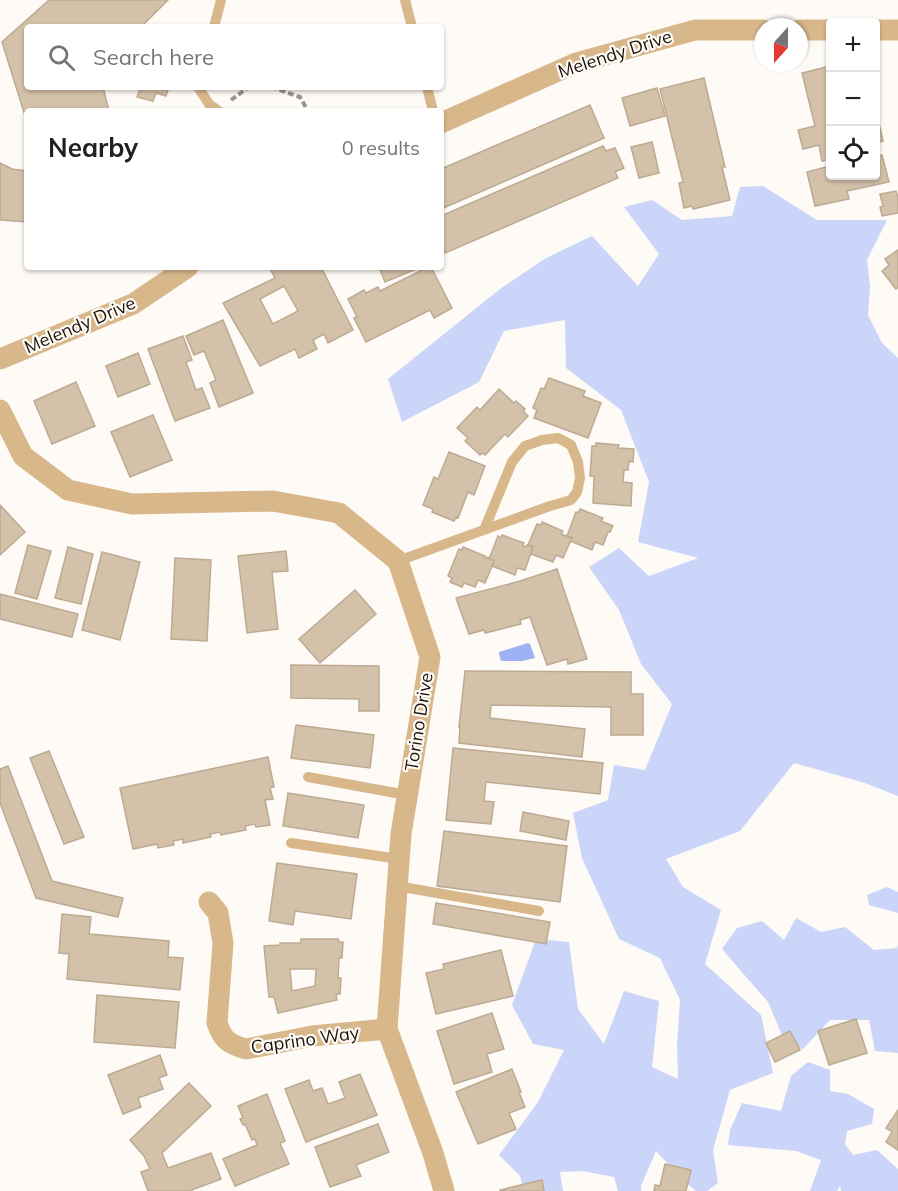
<!DOCTYPE html>
<meta charset="utf-8">
<style>
:root{--surface:#fff;--page:#f2f2f2;--text:#202124;--muted:#757577;--line:#e0e0e0}
body{margin:0;font-family:Mulish,sans-serif;background:var(--page);color:var(--text)}
.controls{position:absolute;right:18px;top:18px;display:grid;overflow:hidden;border-radius:6px;box-shadow:0 2px 4px #0004}
.controls button{width:54px;height:54px;display:grid;place-items:center;padding:0;border:0;border-bottom:2px solid var(--line);background:var(--surface);color:var(--text);font:30px sans-serif}
.compass{position:absolute;left:754px;top:18px;width:54px;height:54px;border-radius:50%;background:var(--surface);box-shadow:0 2px 4px #0004;rotate:201deg}
.list{margin:0;padding:0;list-style:none}
h2{display:flex;justify-content:space-between;align-items:center;height:78px;margin:0;padding:0 24px;font-size:26px}
h2 small{font-size:20px;font-weight:400;color:var(--muted)}
.icon{flex:none;width:33px;height:33px;fill:none;stroke:currentColor;stroke-width:2;stroke-linecap:round;stroke-linejoin:round}
.map{position:relative;flex:none;width:898px;height:1191px;overflow:hidden}
.search{position:absolute;background:var(--surface);box-shadow:0 2px 4px #0004;left:24px;top:24px;width:420px;height:66px;display:flex;align-items:center;gap:15px;box-sizing:border-box;padding:0 21px;border-radius:6px;color:var(--muted);font-size:22px}
.panel{position:absolute;background:var(--surface);box-shadow:0 2px 4px #0004;left:24px;top:108px;width:420px;height:162px;border-radius:6px}
.map>svg:first-child{display:block}
.green{fill:#cad5f9}
.water{fill:#9eb2f3}
.building{fill:#d3c1a9;stroke:#bdaa93;stroke-width:1.5;fill-rule:evenodd}
.lines{fill:none;stroke-linecap:round;stroke-linejoin:round}
.path{stroke:#98938d;stroke-width:4;stroke-dasharray:6 3;stroke-linecap:butt}
.service{stroke:#d8b78b;stroke-width:10}
.minor{stroke:#d8b78b;stroke-width:21}
.labels{text-anchor:middle;stroke-width:4.5;stroke-linejoin:round;paint-order:stroke}
.street-label{font-size:18px;fill:#1b140c;stroke:#fefaf5}
</style>
<div class="map">
<svg width="898" height="1191" viewBox="0 0 898 1191">
<rect width="100%" height="100%" fill="#fefaf5"/>
<!-- green -->
<g class="green">
<polygon points="763,186 817,220 887,220 867,260 870,287 868,315 882,343 898,358 898,796 865,783 794,763 740,831 666,859 683,887 721,910 705,964 761,1015 773,1073 730,1090 713,1150 718,1183 707,1191 696,1191 681,1178 656,1151 641,1186 641,1191 618,1191 614,1177 582,1171 560,1172 563,1191 524,1191 520,1176 499,1155 538,1102 564,1050 533,1044 512,1005 536,939 569,942 578,1009 604,1044 624,991 659,1001 652,1067 678,1079 677,1045 680,1000 660,958 619,939 582,858 573,813 608,800 614,765 645,770 672,704 641,664 619,610 589,567 619,548 649,576 698,558 638,542 649,482 621,410 566,368 565,320 504,331 479,382 402,422 388,379 500,289 546,258 592,236 638,286 659,254 624,207 652,200 682,220 732,216 740,187"/>
<polygon points="887,887 898,892 898,913 869,905 867,895"/>
<polygon points="796,918 821,932 845,927 874,950 897,948 898,945 898,1053 875,1051 869,1020 830,1020 803,1049 784,1040 768,1002 722,949 737,928 762,921 784,940"/>
<polygon points="808,1062 830,1070 830,1091 848,1094 874,1109 872,1124 847,1131 845,1144 853,1155 877,1150 898,1169 898,1191 841,1191 840,1186 837,1191 810,1191 821,1160 796,1151 728,1145 730,1130 742,1103 781,1111 791,1076"/>
</g>
<!-- water -->
<polygon class="water" points="528,643 530,644 535,658 522,661 501,661 499,654 499,652"/>
<!-- building -->
<g class="building">
<polygon points="49,0 168,0 141,27 27,27 27,87 103,87 109,111 27,111 27,122 2,42"/>
<polygon points="830,66 830,159 822,161 819,145 803,149 798,130 815,126 802,73"/>
<polygon points="704,78 725,167 722,167 730,200 693,209 692,206 684,208 679,183 683,182 660,89"/>
<polygon points="134,87 169,87 166,96 156,93 153,101 137,97 140,89"/>
<polygon points="657,88 665,116 630,126 622,98"/>
<polygon points="590,105 604,138 441,209 441,169"/>
<polygon points="876,110 883,141 876,143"/>
<polygon points="652,142 659,173 639,178 631,147"/>
<polygon points="603,146 606,151 615,148 624,168 615,172 618,178 445,253 441,243 441,216"/>
<polygon points="882,155 889,182 847,191 849,199 815,206 807,172 830,166 830,176 876,176 876,156"/>
<polygon points="0,163 12,169 27,171 27,222 0,220"/>
<polygon points="896,191 898,198 898,213 882,216 880,207 883,206 880,194"/>
<polygon points="898,250 898,287 896,289 882,271 889,265 885,259"/>
<path d="M 269,267 L 321,267 L 353,330 L 328,343 L 324,334 L 313,340 L 317,349 L 299,358 L 295,349 L 260,366 L 223,303 L 275,278 ZM 284,286 L 298,311 L 273,324 L 260,299 Z"/>
<polygon points="379,267 415,267 416,269 385,282"/>
<polygon points="428,267 431,267 452,308 434,318 430,310 366,342 354,318 357,317 348,299 364,290 366,293 378,287 380,291"/>
<polygon points="223,320 253,393 219,407 210,383 216,380 204,351 194,355 186,336"/>
<polygon points="183,336 192,360 186,362 196,390 202,388 210,408 175,421 148,349"/>
<polygon points="138,353 150,384 118,397 106,366"/>
<polygon points="549,378 585,391 583,396 601,403 588,438 534,418 537,410 533,408 541,388 544,389"/>
<polygon points="76,382 95,426 52,444 34,401"/>
<polygon points="499,389 514,403 516,401 525,409 523,411 528,416 508,437 505,434 485,455 482,453 480,455 465,441 468,438 457,428 477,407 480,410"/>
<polygon points="153,415 172,460 130,477 111,432"/>
<polygon points="596,443 619,445 618,448 634,449 633,462 629,461 628,470 624,470 623,482 632,483 631,506 593,503 594,476 590,476 592,446 596,446"/>
<polygon points="449,452 485,466 474,495 468,492 458,518 456,517 454,521 432,512 433,509 423,505 434,477 438,479"/>
<polygon points="0,505 25,532 0,555"/>
<polygon points="580,509 603,518 601,521 613,526 610,532 608,532 603,545 595,542 592,550 570,541 572,538 567,536 576,512 578,513"/>
<polygon points="542,522 563,531 561,534 572,538 563,558 556,555 553,562 531,554 533,547 528,545 537,524 541,525"/>
<polygon points="502,535 524,543 523,546 526,547 527,545 533,547 525,570 517,568 515,575 492,566 494,561 489,559 498,536 501,538"/>
<polygon points="28,545 51,551 37,599 15,593"/>
<polygon points="68,547 93,554 81,604 55,598"/>
<polygon points="463,547 485,556 484,557 486,559 487,557 494,561 485,583 478,580 475,587 464,583 462,587 450,582 452,578 448,576 459,549 462,550"/>
<polygon points="286,551 288,571 272,572 278,629 247,633 238,556"/>
<polygon points="102,552 140,562 120,640 82,630"/>
<polygon points="175,558 211,560 207,641 171,639"/>
<polygon points="557,569 587,659 568,664 567,659 547,665 530,617 520,620 521,624 485,633 484,630 469,634 456,598 520,581"/>
<polygon points="355,590 376,614 320,663 299,639"/>
<polygon points="0,594 78,614 72,637 0,619"/>
<polygon points="291,665 379,666 379,711 359,711 359,699 291,698"/>
<polygon points="465,671 631,672 631,694 643,694 643,735 611,735 611,707 491,705 490,718 585,729 582,757 459,743 460,727 459,727"/>
<polygon points="296,725 374,735 370,768 291,758"/>
<polygon points="453,748 603,763 600,794 486,782 484,801 494,802 491,824 446,820"/>
<polygon points="49,751 84,837 64,844 30,758"/>
<polygon points="268,757 274,787 270,788 273,799 265,800 270,825 256,827 255,824 245,826 246,830 221,835 220,832 210,834 211,837 183,843 183,839 173,841 174,845 158,848 157,844 133,849 120,788"/>
<polygon points="8,766 52,881 123,898 118,917 36,898 0,803 0,769"/>
<polygon points="288,793 364,805 358,838 283,826"/>
<polygon points="523,812 569,821 566,840 520,831"/>
<polygon points="444,831 567,846 560,902 437,886"/>
<polygon points="277,863 357,874 351,919 295,911 293,925 269,921"/>
<polygon points="436,903 550,922 546,944 433,924"/>
<polygon points="62,914 91,917 89,934 169,941 168,957 183,958 180,990 67,979 69,954 59,953"/>
<path d="M 301,939 L 338,939 L 339,942 L 343,942 L 342,958 L 339,958 L 338,978 L 341,978 L 340,994 L 336,994 L 337,1000 L 278,1013 L 274,997 L 269,997 L 264,946 L 280,945 L 280,943 L 301,943 ZM 290,969 L 316,969 L 315,986 L 292,991 Z"/>
<polygon points="501,950 513,996 436,1014 426,973 444,969 443,964"/>
<polygon points="97,995 179,1002 175,1048 94,1042"/>
<polygon points="492,1013 504,1049 487,1054 492,1072 454,1084 437,1031"/>
<polygon points="856,1019 867,1053 829,1065 818,1031"/>
<polygon points="790,1031 800,1050 775,1062 766,1043"/>
<polygon points="160,1055 167,1075 159,1078 163,1089 138,1098 141,1107 123,1114 108,1075"/>
<polygon points="512,1069 521,1092 519,1092 525,1107 509,1113 516,1129 478,1144 456,1092"/>
<polygon points="360,1074 377,1115 306,1142 285,1089 309,1080 313,1091 322,1088 328,1104 345,1098 339,1082"/>
<polygon points="189,1083 211,1106 162,1153 168,1168 211,1153 221,1179 189,1191 148,1191 141,1172 150,1169 144,1156 130,1140"/>
<polygon points="267,1094 285,1141 280,1143 289,1164 235,1186 223,1159 257,1145 255,1139 252,1140 245,1124 243,1125 240,1119 243,1118 238,1106"/>
<polygon points="898,1110 898,1150 886,1142 892,1132 886,1128"/>
<polygon points="378,1124 389,1152 356,1165 361,1176 330,1187 315,1147"/>
<polygon points="665,1164 691,1170 686,1191 654,1191 655,1185 660,1186"/>
<polygon points="542,1180 544,1191 500,1191 500,1190"/>
</g>
<g class="lines">
<!-- path -->
<g class="path">
<polyline points="271,87 300,97 308,111"/>
<polyline points="231,100 249,87"/>
</g>
<!-- service -->
<g class="service">
<polyline points="405,0 412,27"/>
<polyline points="214,27 221,0"/>
<polyline points="198,87 209,104 219,111"/>
<polyline points="427,87 433,111"/>
<polyline points="398,561 550,506 571,500 577,492 580,478 578,462 571,445 558,438 542,440 525,446 512,462 484,530"/>
<polyline points="308,777 407,795"/>
<polyline points="291,843 399,859"/>
<polyline points="397,886 539,911"/>
</g>
<!-- minor -->
<g class="minor">
<polyline points="799,30 830,30"/>
<polyline points="876,30 898,30"/>
<polyline points="441,123 576,63 695,30 763,30"/>
<polyline points="0,359 133,304 188,267"/>
<polyline points="0,410 23,456 68,490 132,504 273,501 339,513 398,561 430,657 401,834 387,1029 433,1153 444,1191"/>
<path d="M 209,902 L 218,913 L 223,943 L 217,1023 C 223,1040 228,1044 246,1049 L 312,1036 L 387,1029"/>
</g>
</g>
<g class="labels">
<!-- street labels -->
<g class="street-label">
<text transform="translate(615 54) rotate(-18)" y="6">Melendy Drive</text>
<text transform="translate(80 325) rotate(-23)" y="6">Melendy Drive</text>
<text transform="translate(419 722) rotate(-81)" y="6">Torino Drive</text>
<text transform="translate(305 1040) rotate(-8)" y="6">Caprino Way</text>
</g>
</g>
</svg>
<div class="controls">
<button>+</button>
<button>−</button>
<button><svg class="icon" aria-label="locate" viewBox="0 0 24 24"><circle cx="12" cy="12" r="6"/><path d="M12 2v4M12 18v4M2 12h4M18 12h4"/></svg></button>
</div>
<svg class="compass" viewBox="-18 -18 36 36"><path d="M0-13l5 13h-10z" fill="#e53935"/><path d="M0 13l5-13h-10z" fill="#757577"/></svg>
<div class="search"><svg class="icon" aria-label="search" viewBox="0 0 24 24"><circle cx="10" cy="10" r="6"/><path d="M15 15l6 6"/></svg>Search here</div>
<section class="panel">
<h2>Nearby<small>0 results</small></h2>
<ul class="list">
</ul>
</section>
</div>
